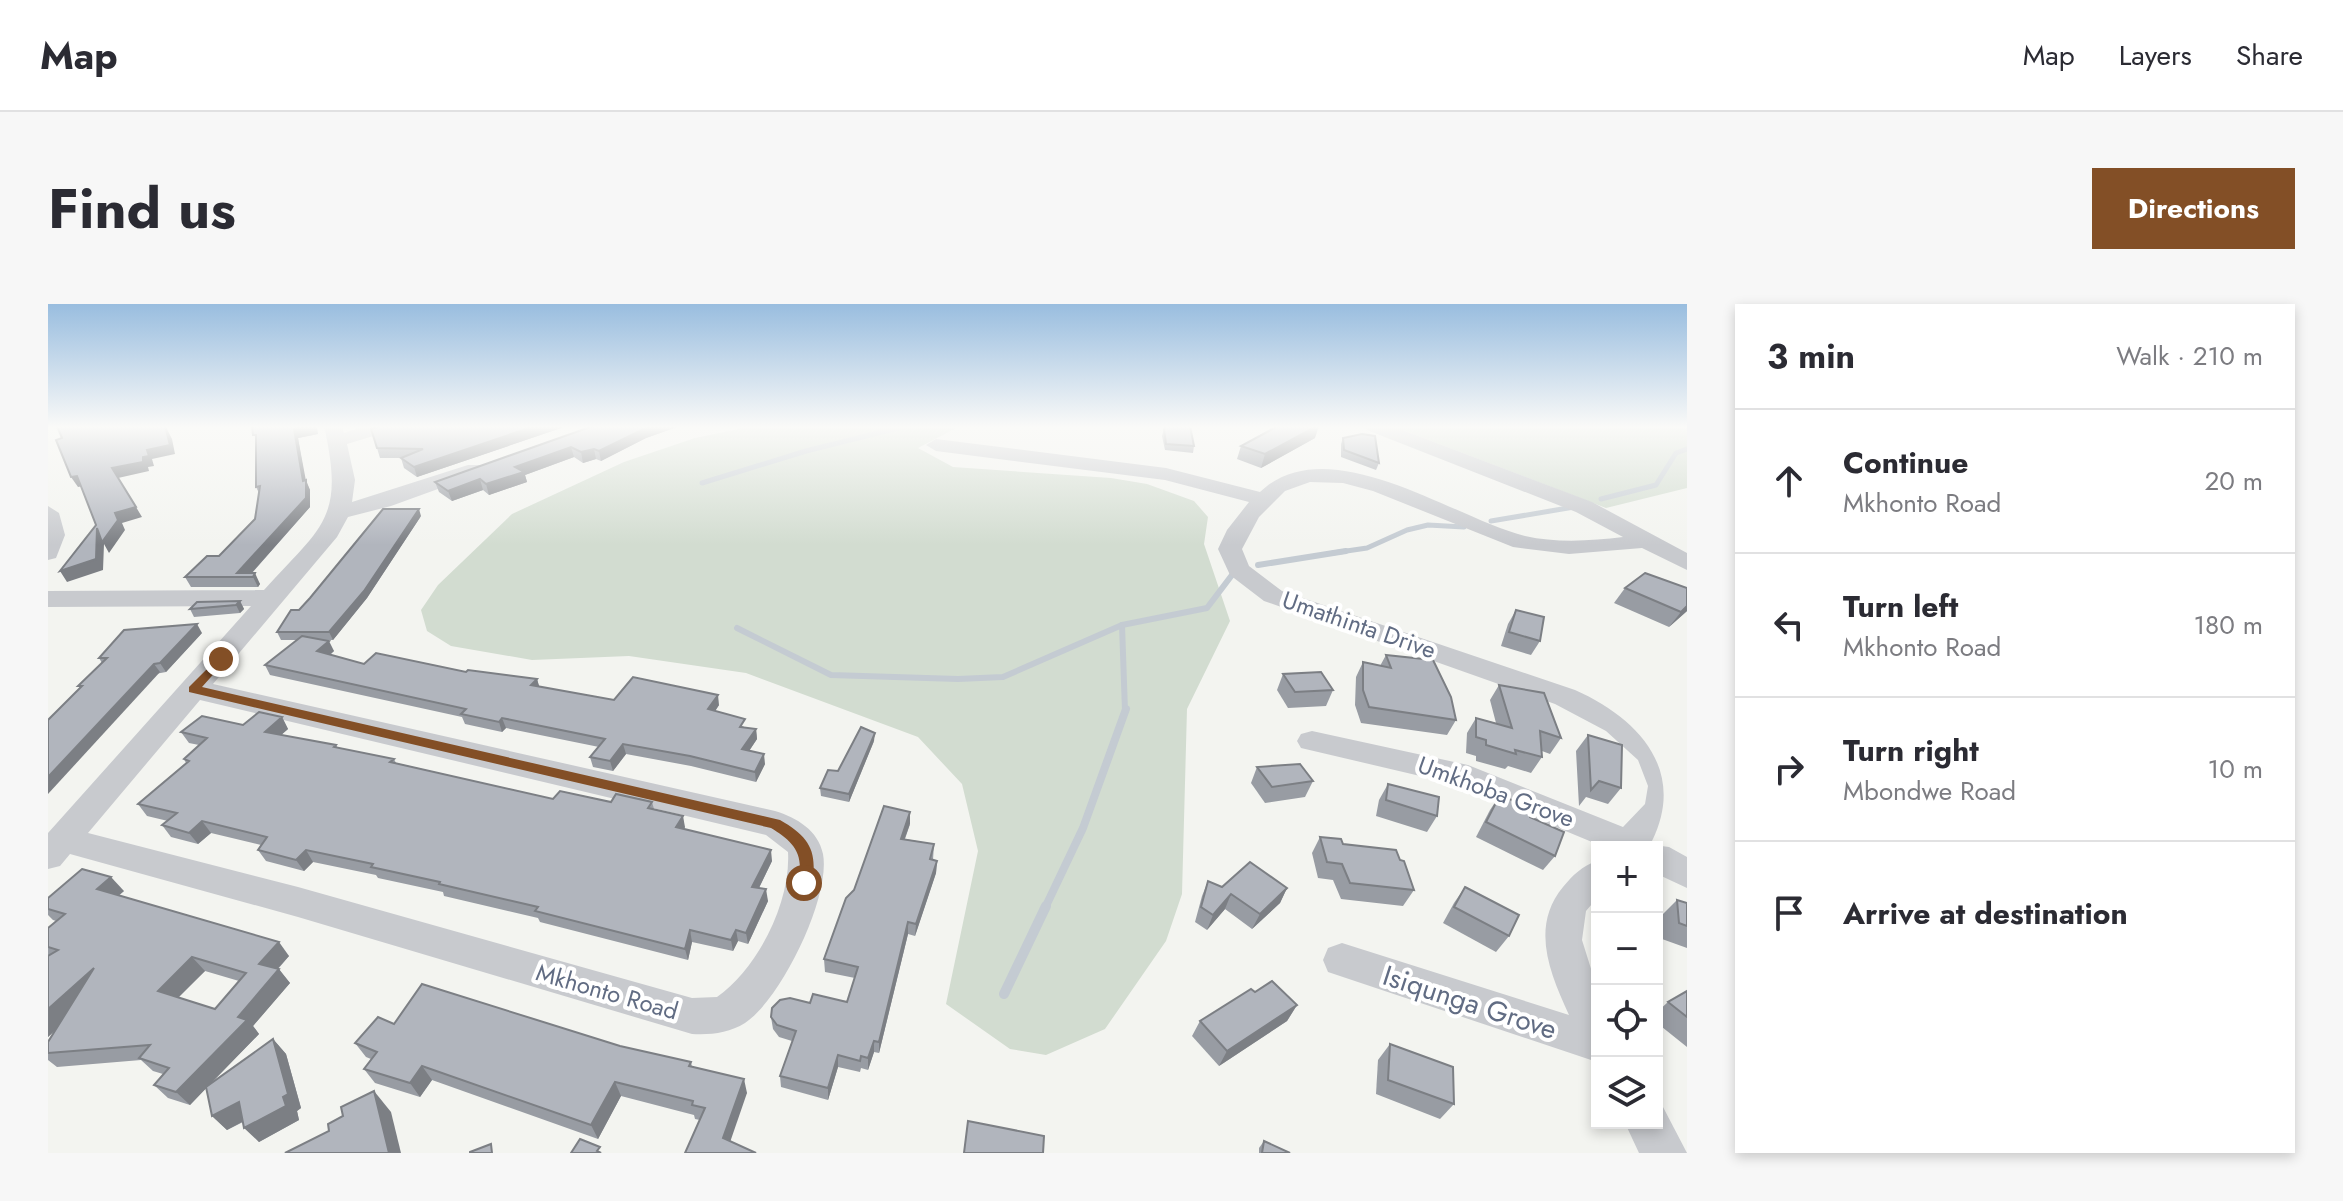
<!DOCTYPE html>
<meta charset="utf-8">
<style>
:root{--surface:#fff;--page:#f7f7f7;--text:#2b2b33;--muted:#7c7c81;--line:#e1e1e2;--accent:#834f26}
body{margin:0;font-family:Jost,sans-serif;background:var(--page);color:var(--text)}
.controls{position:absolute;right:24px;bottom:24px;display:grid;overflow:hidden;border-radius:0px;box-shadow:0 4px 12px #0003}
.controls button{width:72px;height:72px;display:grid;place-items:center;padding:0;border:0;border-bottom:2px solid var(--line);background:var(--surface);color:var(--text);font:40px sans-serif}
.stop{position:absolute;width:24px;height:24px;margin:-18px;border:6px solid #834f26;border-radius:50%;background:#fff}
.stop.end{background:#834f26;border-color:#fff;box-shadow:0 2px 8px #0008}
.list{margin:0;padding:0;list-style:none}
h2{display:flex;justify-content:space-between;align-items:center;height:104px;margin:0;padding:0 32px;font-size:34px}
h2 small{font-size:26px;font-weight:400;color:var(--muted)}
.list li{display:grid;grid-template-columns:52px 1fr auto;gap:24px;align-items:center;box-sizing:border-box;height:144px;padding:0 32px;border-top:2px solid var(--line)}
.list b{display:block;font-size:30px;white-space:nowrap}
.list p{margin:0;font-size:26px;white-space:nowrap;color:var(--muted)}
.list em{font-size:26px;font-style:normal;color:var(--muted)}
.icon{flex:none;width:44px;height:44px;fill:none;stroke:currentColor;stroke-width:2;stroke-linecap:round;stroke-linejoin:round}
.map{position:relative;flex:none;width:1639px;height:849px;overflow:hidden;border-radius:0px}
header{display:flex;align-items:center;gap:48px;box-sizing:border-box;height:112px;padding:0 40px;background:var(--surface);border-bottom:2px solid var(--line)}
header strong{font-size:38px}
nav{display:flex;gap:44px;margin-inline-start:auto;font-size:28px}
.intro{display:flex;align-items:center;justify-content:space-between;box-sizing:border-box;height:192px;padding:0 48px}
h1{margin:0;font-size:56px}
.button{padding:20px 36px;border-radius:0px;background:var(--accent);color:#fff;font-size:28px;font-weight:700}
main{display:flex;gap:48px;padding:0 48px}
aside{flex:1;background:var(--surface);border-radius:0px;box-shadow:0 4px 12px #0003}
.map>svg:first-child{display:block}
.green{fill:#d2dcd0}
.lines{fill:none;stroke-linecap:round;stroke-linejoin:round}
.stream-far3{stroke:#c4cbd2;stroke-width:5}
.stream-far2{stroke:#c4cbd2;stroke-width:6}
.stream-far1{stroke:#c4cbd2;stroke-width:8}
.stream{stroke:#c4cbd2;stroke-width:10}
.minor{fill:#c8cace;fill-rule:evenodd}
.wall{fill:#989ca3;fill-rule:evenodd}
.shaded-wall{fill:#7c7f84}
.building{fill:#b1b5bd;stroke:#7c7f84;stroke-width:2;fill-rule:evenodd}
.route{fill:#834f26}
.labels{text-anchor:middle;stroke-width:8;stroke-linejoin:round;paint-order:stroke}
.street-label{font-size:24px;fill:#616c83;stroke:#fff}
.near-street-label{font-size:28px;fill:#616c83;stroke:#fff}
</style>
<header>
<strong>Map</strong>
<nav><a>Map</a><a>Layers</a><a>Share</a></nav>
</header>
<div class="intro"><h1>Find us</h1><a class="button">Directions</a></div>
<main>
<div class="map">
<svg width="1639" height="849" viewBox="0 0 1639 849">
<rect width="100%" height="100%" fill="#f3f4f0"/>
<!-- green -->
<g class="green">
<polygon points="705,122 912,122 870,144 905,163 1063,174 1099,180 1146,197 1160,213 1156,240 1182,317 1139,405 1134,590 1118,637 1057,725 998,751 962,745 898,700 930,547 914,480 870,433 698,369 581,352 484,356 403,342 379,327 373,306 390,281 464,210 576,158 647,134"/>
<polygon points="1344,122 1639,122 1639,184 1558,204"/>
</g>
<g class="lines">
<!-- stream-far3 -->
<g class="stream-far3">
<polyline points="654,179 758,147 858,122"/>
<polyline points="1553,195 1608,181 1628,149 1639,145"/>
<polyline points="1443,217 1526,203"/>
<polyline points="1285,249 1319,244 1359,226 1380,221 1416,223"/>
</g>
<!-- stream-far2 -->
<g class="stream-far2">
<polyline points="1210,261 1298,247"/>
<polyline points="1074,321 1077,407"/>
<polyline points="689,324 783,371 910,375 955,373 1074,321 1159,304 1184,271"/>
</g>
<!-- stream-far1 -->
<polyline class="stream-far1" points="997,604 1035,524 1078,405"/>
<!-- stream -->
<polyline class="stream" points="956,690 998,602"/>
<!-- minor -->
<g class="minor">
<path d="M 276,122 L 294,122 L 296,129 L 317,122 L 347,122 L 345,126 L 299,140 L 307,176 L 304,198 L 420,161 L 434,161 L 437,165 L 434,169 L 343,202 L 300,213 L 289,233 L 165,380 L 727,507 C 749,514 770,526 775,550 C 783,593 733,695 697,719 C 681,729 663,731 644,730 L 250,613 L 22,550 L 12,562 L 0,565 L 0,529 L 203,302 L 0,303 L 0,287 L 216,286 C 275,221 297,215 276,122 ZM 152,396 L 718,531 L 740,548 C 743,598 710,664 669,693 L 644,694 L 250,583 L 40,529 Z"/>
<path d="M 1317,122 L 1344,122 L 1544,198 L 1639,249 L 1639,266 L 1594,244 L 1521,250 L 1465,243 L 1325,187 L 1295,179 L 1262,178 L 1237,187 L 1211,213 L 1194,245 L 1201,262 L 1234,287 L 1527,386 C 1590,414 1639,466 1604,537 L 1606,541 L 1621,543 L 1639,553 L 1639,584 L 1609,570 L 1609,543 L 1556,543 L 1402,479 L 1253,444 L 1249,437 L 1253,430 L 1264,427 L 1420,461 L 1575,523 L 1597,500 L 1600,482 L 1590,456 L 1558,427 L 1507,400 L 1216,297 L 1182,271 L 1170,245 L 1179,226 L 1201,198 L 1117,176 L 888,147 L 878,141 L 888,135 L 1118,164 L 1212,188 C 1280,123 1405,214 1477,232 C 1508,239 1543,237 1575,233 L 1528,208 L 1319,126 Z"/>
<polygon points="0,202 11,209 17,231 8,254 0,256"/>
<path d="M 1549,557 L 1549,594 L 1538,607 L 1534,636 L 1549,684 L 1549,758 L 1280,668 L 1275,656 L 1280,644 L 1294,639 L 1521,711 C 1502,669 1482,623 1515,583 C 1525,571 1534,562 1549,557 Z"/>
<polygon points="1609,801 1615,803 1639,849 1591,849 1577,819 1609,819"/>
</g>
</g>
<!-- wall -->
<g class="wall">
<polygon points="332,122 519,122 369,173 356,164 353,154 332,154 329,144"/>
<polygon points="545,122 632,122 598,134 553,157 548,155 535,159 526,153 477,171 479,178 441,191 435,186 404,197 391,188 387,178"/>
<polygon points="1116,125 1146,142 1145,149 1117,146 1114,132"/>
<polygon points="270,130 250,134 257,176 262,186 262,203 204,269 212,280 210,283 143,283 137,273 171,252 207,215 211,189 208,183 208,137"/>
<polygon points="1267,134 1213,164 1189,155 1193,142"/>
<polygon points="1295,134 1331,159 1328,166 1293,153 1293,140"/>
<polygon points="373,212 319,294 285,336 273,336 286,347 282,351 316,360 489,375 491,383 566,396 671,401 667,407 698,424 708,425 709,435 701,447 717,460 708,478 643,462 578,450 565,467 545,463 542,453 551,443 458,424 454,428 417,420 414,413 222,371 217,361 249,336 233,336 229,328 251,306"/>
<polygon points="1577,284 1639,307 1621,323 1566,299"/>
<polygon points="192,297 196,305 192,309 146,313 142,305"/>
<polygon points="1468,306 1492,337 1483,351 1453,342 1460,320"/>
<polygon points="154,329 118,368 32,384 30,382 54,359 51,354"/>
<polygon points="1338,351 1408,416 1399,431 1313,419 1307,401 1308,373 1315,358 1332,362"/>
<polygon points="1235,370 1285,386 1278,402 1240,404 1229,386"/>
<polygon points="1451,381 1513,434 1502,450 1494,447 1494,453 1483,469 1460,462 1457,465 1428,457 1428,452 1418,449 1419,429 1428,414 1448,419 1442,396"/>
<polygon points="234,413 240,425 233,431 288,441 290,444 346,455 348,459 505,495 563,498 604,498 606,505 637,523 636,525 724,557 711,584 720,597 700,640 690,637 685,647 644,638 640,656 492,618 490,614 396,592 395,588 330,574 328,571 265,558 256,567 218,557 210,546 213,541 163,529 150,540 123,533 114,521 120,517 99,512 90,500 138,459 136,455 151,441 141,439 133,428 195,421"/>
<polygon points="1540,431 1573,484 1560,500 1538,493 1531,502 1528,447"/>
<polygon points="826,437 801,498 773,492 772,484"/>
<polygon points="1209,463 1265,477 1257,493 1217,499 1203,479"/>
<polygon points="1340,480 1389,512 1379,528 1328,512 1331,496"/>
<polygon points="1452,491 1482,513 1507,552 1495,566 1428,533 1442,506"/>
<polygon points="862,520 857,535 886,540 885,556 889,557 888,569 867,632 860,630 831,749 826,748 820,766 813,764 812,768 790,763 780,796 733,783 732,772 744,737 731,733 725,725 723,713 762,699 799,698 807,674 777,668 776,655 806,586"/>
<polygon points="1272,533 1352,556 1366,586 1355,602 1293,595 1285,576 1270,574 1264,549"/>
<polygon points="1160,577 1174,583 1239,584 1232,599 1204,625 1177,605 1159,626 1147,618 1154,592"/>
<polygon points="1417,583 1461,632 1448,648 1395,619 1406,599"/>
<path d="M 76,587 L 71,591 L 241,652 L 230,665 L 242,679 L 205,722 L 211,730 L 161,781 L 225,735 L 238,750 L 253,804 L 249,807 L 251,816 L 211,838 L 195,818 L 179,826 L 164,812 L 158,784 L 142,801 L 120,794 L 106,781 L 115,770 L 105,767 L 93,756 L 9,763 L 0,756 L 0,738 L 7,726 L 0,733 L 0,624 L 8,617 L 5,616 L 0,611 L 0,594 ZM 157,667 L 191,677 L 167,705 L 130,693 Z"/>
<polygon points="1629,596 1639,599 1639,644 1614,635 1613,612"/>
<polygon points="1639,687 1639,743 1609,719 1609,708 1620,698"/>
<polygon points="1207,688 1249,701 1239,717 1171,762 1144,732 1152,717"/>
<polygon points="346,720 572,742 643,758 644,763 699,789 637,849 652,816 647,815 646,811 573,792 550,835 384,776 372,793 327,779 316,765 323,755 318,753 307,739"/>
<polygon points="1342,740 1406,800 1392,815 1328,790 1330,756"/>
<polygon points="1216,837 1242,849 1211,849 1211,844"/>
</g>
<!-- shaded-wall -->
<g class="shaded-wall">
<polygon points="261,122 269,122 270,130 250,134 258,177 258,176 262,186 262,203 200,273 189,269 255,177 246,125"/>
<polygon points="487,122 519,122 369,173 366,163"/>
<polygon points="602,122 632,122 598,134 553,157 551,147"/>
<polygon points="1269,122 1271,122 1267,134 1213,164 1217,150"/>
<polygon points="119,125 124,135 127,150 104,155 106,162 100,163 101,167 70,174 64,164 95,153 99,146"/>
<polygon points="523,143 526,153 477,171 479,178 441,191 438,180 467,163"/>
<polygon points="546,145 548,155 535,159 533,148"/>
<polygon points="29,172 35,182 30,183 23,173"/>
<polygon points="432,175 435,186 404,197 400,187"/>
<polygon points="88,203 94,213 74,219 77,226 61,249 56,240 55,266 19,278 12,267 49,224 67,209"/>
<polygon points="371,205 373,212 319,294 285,336 281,328 339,250"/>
<polygon points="207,269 212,280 210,283 205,273"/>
<polygon points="192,297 196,305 192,309 188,301"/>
<polygon points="1639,302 1639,307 1621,323 1633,308"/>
<polygon points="149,320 154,329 118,368 112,359"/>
<polygon points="281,337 286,347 274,357 269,347"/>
<polygon points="106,360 112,368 0,490 0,473"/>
<polygon points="489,375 492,385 483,381"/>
<polygon points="670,391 671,401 662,415 660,405"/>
<polygon points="234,413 240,425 224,439 217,428"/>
<polygon points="454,414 458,424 454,428 451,418"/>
<polygon points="708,425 709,435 695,456 694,445"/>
<polygon points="827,429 826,437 801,498 801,490"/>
<polygon points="575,440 578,450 565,467 562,457"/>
<polygon points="716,450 717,460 708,478 707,468"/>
<polygon points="862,508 862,520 852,547 853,535"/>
<polygon points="635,512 637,523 631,534 628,523"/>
<polygon points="154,517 163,529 150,540 141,529"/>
<polygon points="258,546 265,558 256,567 248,556"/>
<polygon points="723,546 724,557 706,594 704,583"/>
<polygon points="889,557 888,569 867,632 868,620"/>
<polygon points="63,573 76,587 62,599 49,585"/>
<polygon points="1239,584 1232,599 1204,625 1212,610"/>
<polygon points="718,585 720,597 700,640 698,629"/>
<polygon points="1183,590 1177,605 1159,626 1165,611"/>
<polygon points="860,618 860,630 831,749 831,738"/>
<polygon points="642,626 644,638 640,656 637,645"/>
<polygon points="688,626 690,637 685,647 683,636"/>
<polygon points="231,638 241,652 222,673 211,660"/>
<polygon points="144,653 157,667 123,701 110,687"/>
<polygon points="46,664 60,678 0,733 0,705"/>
<polygon points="231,665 242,679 205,722 211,730 142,801 128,788 190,713"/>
<polygon points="1249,701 1239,717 1171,762 1179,747"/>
<polygon points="225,735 238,750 253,804 249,807 251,816 211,838 196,824 235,793"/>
<polygon points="826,737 826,748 820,766 820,754"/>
<polygon points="790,751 790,763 780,796 780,784"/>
<polygon points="374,762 384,776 372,793 362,779"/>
<polygon points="696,775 699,789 679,847 675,834"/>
<polygon points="567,778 573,792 550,835 543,821"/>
<polygon points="326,787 343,808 353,849 341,849"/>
<polygon points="191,798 205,812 179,826 164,812"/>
</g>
<!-- building -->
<g class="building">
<polygon points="9,122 117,122 122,141 99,146 101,152 95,153 95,158 64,164 88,203 67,209 70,216 54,238 49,224 48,255 12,267 48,221 29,172 23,173 8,136 14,134"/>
<polygon points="204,122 261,122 246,125 255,177 258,176 258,194 189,269 207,269 205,273 137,273 159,252 171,252 207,215 212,182 208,183 208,131 205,131"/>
<polygon points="332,122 487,122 366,163 353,154 375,145 329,144 323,125"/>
<polygon points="545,122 602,122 551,147 546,145 533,148 523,143 467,163 476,168 438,180 432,175 400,187 387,178"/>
<polygon points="1118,122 1142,122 1146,142 1118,140 1116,125"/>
<polygon points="1230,122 1269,122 1217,150 1193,142"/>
<polygon points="1314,130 1327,132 1331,159 1296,146 1295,134"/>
<polygon points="335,205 371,205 316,287 281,328 229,328 243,306 251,306 262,294"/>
<polygon points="1597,269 1639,284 1639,302 1633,308 1577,284"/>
<polygon points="192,297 188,301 142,305 149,298"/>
<polygon points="1468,306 1496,313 1492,337 1461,328"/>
<polygon points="149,320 112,359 106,360 0,473 0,416 34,382 30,382 59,354 51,354 76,326"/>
<polygon points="254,332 281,337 269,347 316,360 328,349 418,368 420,366 489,375 483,381 566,396 585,373 670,391 660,405 697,415 692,423 708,425 694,445 716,450 707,468 642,452 575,440 562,457 542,453 557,435 454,414 451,418 413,410 418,405 217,361"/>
<polygon points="1338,351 1385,356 1403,393 1408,416 1321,403 1315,386 1315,358 1343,364"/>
<polygon points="1273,368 1285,386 1247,388 1235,370"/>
<polygon points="1451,381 1496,389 1513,434 1492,427 1494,453 1467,446 1468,450 1438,441 1438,436 1428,433 1428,414 1464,424"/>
<polygon points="211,408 234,413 217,428 288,441 286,443 346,455 342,458 505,495 512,487 563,498 568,490 604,498 600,504 635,512 628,523 723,546 704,583 718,585 698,629 688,626 683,636 642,626 637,645 487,607 490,603 391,580 392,578 323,563 325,560 258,546 248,556 210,546 219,533 154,517 141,529 114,521 129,509 90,500 141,457 136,455 159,434 133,428 154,412 195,421"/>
<polygon points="813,423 827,429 801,490 772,484 780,466 790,467"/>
<polygon points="1540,431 1574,441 1573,484 1551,477 1543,486"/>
<polygon points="1252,460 1265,477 1224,483 1209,463"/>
<polygon points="1340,480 1391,493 1389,512 1338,496"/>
<polygon points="1452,491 1482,504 1482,513 1516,528 1507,552 1438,518"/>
<polygon points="836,502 862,508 853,535 886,540 882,555 889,557 868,620 860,618 831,738 826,737 820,754 813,752 812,757 790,751 780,784 732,772 748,727 729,721 723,713 724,704 732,696 742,694 762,699 765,690 799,698 810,663 776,655 798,594 806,586"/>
<polygon points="1272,533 1293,535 1295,540 1348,546 1352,556 1356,557 1366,586 1302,579 1294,560 1279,558"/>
<polygon points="1202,558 1239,584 1212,610 1183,590 1165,611 1153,603 1160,577 1174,583"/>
<path d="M 34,565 L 63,573 L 49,585 L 231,638 L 211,660 L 231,665 L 190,713 L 199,716 L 128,788 L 106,781 L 121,764 L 91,754 L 102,741 L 0,749 L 0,738 L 46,664 L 0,705 L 0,652 L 10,646 L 0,643 L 0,624 L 17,610 L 0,605 L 0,594 ZM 144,653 L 198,669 L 167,705 L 110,687 Z"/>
<polygon points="1417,583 1471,611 1461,632 1406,603"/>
<polygon points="1629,596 1639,599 1639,622 1631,619"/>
<polygon points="1224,677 1249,701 1179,747 1152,717 1203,685 1207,688"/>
<polygon points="374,680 572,742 643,758 641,762 696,775 675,834 708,849 637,849 657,804 644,801 645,797 567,778 543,821 374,762 362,779 316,765 329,748 307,739 330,713 346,720"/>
<polygon points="1639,687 1639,713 1620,698"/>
<polygon points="225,735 240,790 235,793 238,802 196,824 191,798 164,812 158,783"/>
<polygon points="1342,740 1405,763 1406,800 1340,776"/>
<polygon points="326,787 341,849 237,849 281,827 280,820 295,812 293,803"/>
<polygon points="920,817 996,832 995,849 916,849"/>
<polygon points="532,835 552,843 549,847 553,849 523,849"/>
<polygon points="1216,837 1242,849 1214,849"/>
<polygon points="443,840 444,849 422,849 422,848"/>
</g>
<!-- sky -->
<linearGradient id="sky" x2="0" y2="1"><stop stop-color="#99bddf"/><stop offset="0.51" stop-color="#fafaf8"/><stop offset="1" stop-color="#fafaf8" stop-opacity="0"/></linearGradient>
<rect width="1639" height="241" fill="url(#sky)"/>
<!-- route -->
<path class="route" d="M 173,351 L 179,355 L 154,383 L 732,516 C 760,532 770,546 764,579 L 756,585 L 751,583 C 748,576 751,572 752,564 C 752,543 739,534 723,524 L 141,388 L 141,383 Z"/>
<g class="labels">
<!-- street labels -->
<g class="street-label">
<text transform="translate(1311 321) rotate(19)" y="8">Umathinta Drive</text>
<text transform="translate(1448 488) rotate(20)" y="8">Umkhoba Grove</text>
<text transform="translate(559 688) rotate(16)" y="8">Mkhonto Road</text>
</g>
<!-- near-street labels -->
<g class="near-street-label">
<text transform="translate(1422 698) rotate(18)" y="10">Isiqunga Grove</text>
</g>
</g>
</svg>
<div class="controls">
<button>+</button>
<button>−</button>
<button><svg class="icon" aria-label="locate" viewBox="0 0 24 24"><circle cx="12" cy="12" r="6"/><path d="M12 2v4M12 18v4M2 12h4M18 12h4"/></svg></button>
<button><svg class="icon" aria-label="layers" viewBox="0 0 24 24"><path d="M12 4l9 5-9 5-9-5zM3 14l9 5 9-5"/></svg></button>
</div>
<div class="stop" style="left:756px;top:579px"></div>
<div class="stop end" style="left:173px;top:355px"></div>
</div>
<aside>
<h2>3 min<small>Walk · 210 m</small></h2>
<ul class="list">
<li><svg class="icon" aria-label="ahead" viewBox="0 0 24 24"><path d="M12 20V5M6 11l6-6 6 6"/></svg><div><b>Continue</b><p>Mkhonto Road</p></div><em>20 m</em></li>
<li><svg class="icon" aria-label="left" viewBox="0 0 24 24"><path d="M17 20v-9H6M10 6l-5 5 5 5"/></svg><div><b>Turn left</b><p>Mkhonto Road</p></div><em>180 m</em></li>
<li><svg class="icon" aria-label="right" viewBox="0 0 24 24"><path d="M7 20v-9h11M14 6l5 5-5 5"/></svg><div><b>Turn right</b><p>Mbondwe Road</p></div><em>10 m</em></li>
<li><svg class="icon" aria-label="arrive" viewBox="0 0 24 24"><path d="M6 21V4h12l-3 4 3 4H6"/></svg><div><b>Arrive at destination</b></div></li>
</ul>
</aside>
</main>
